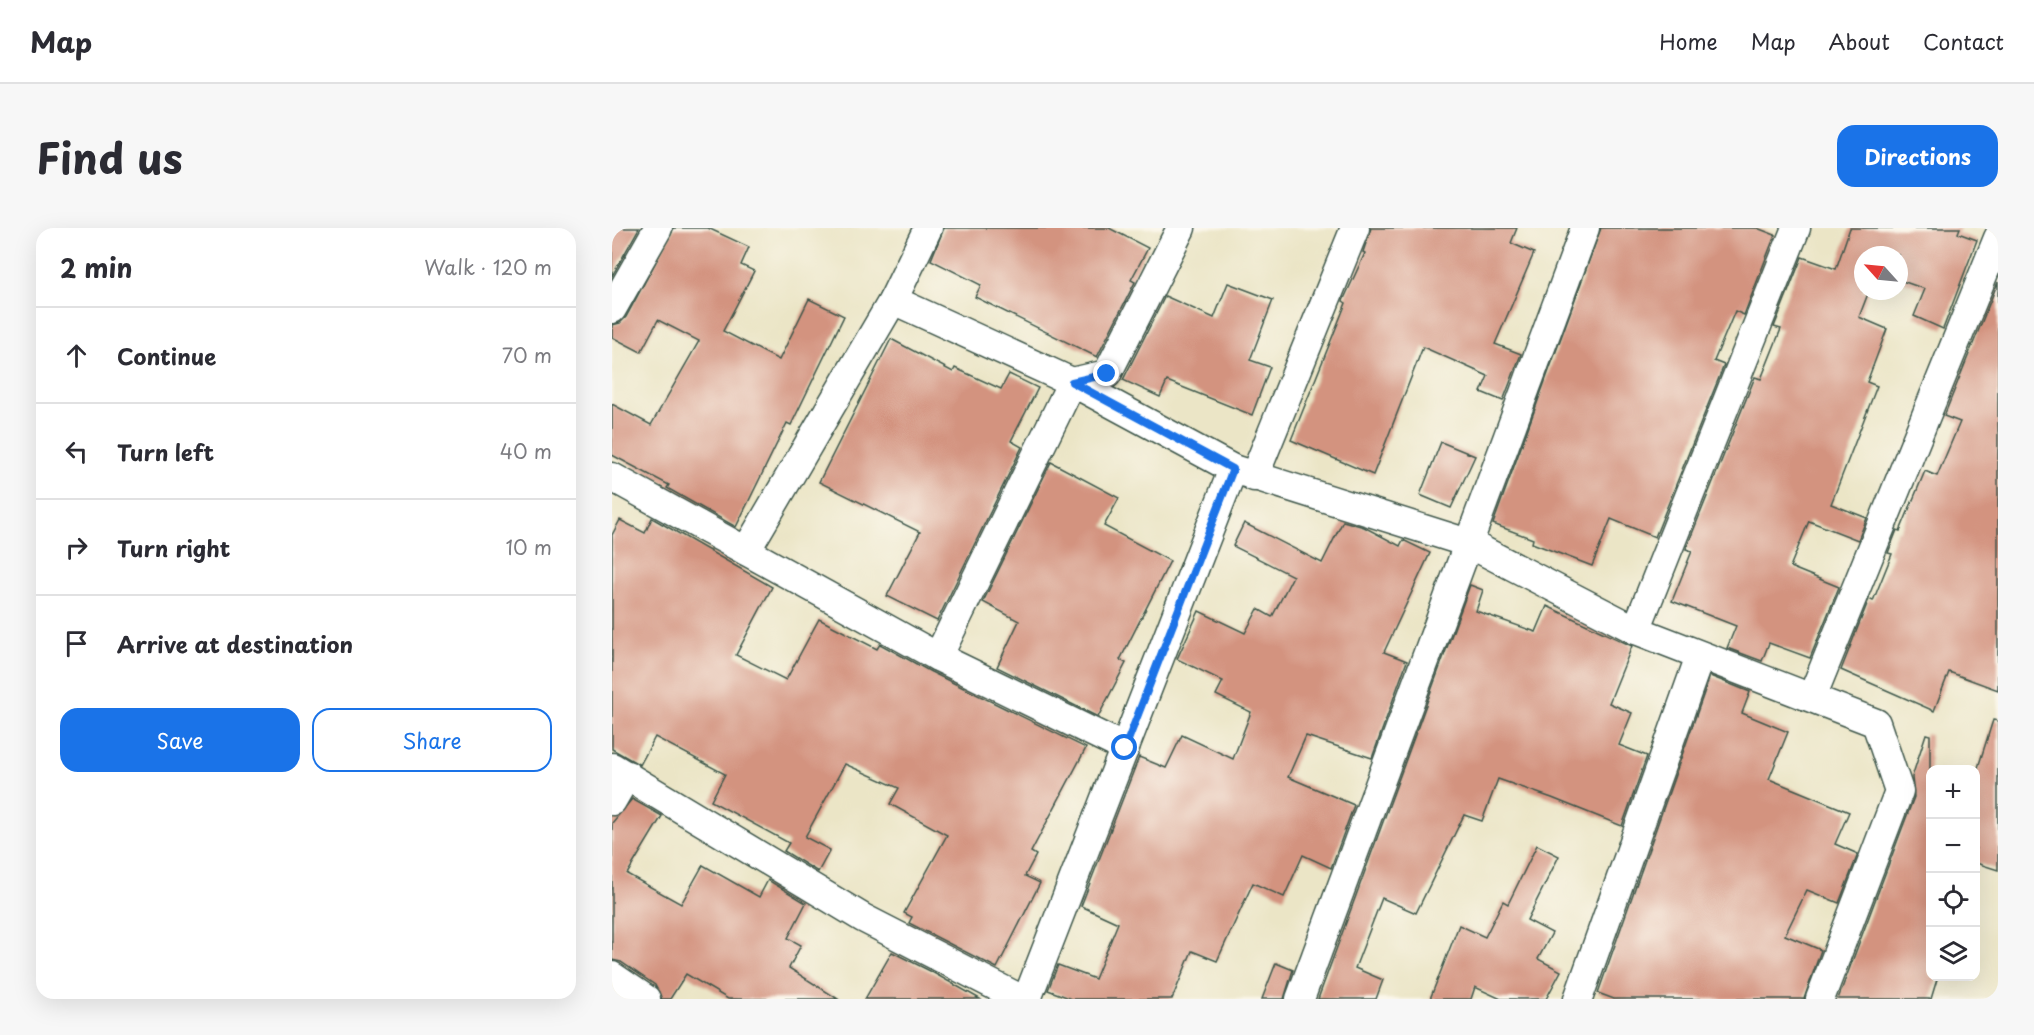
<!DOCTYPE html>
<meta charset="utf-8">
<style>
:root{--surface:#fff;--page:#f7f7f7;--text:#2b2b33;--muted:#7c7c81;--line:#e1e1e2;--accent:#1a73e8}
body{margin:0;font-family:"Playpen Sans",sans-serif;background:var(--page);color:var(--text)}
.controls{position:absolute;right:18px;bottom:18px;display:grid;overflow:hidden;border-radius:12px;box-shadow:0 6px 24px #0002}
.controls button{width:54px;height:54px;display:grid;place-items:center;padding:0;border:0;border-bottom:2px solid var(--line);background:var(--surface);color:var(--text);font:30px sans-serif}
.compass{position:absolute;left:1242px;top:18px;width:54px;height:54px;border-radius:50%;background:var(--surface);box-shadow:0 6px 24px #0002;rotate:297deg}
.stop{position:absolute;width:18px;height:18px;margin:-14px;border:4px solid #1a73e8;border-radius:50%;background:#fff}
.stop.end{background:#1a73e8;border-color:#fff;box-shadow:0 2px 6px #0008}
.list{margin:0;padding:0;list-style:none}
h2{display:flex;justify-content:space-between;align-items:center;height:78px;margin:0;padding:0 24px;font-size:26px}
h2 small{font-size:20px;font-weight:400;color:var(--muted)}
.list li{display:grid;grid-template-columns:39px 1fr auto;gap:18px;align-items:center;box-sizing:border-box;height:96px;padding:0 24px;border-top:2px solid var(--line)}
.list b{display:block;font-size:22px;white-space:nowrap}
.list em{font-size:20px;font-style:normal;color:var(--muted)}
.actions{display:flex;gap:12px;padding:18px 24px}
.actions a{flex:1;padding:14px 0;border:2px solid var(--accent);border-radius:18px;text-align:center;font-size:21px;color:var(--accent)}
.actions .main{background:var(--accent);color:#fff}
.icon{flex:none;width:33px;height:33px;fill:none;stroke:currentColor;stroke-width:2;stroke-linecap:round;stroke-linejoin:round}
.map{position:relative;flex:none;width:1386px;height:771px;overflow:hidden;border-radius:18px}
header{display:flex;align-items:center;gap:36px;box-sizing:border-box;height:84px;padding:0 30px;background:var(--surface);border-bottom:2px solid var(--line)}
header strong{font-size:28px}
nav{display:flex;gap:33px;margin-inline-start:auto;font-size:21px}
.intro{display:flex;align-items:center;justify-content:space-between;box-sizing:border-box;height:144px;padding:0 36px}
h1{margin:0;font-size:42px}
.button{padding:15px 27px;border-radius:18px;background:var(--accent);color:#fff;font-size:21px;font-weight:700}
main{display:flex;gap:36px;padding:0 36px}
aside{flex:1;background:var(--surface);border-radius:18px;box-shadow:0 6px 24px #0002}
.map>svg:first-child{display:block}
.building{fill:#d3937f}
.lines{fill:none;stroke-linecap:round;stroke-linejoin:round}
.street-casing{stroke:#3e564a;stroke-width:31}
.street{stroke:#fff;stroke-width:28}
.route{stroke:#1a73e8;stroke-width:8}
</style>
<header>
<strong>Map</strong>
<nav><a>Home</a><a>Map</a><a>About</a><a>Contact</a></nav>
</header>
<div class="intro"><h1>Find us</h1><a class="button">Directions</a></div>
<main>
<aside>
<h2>2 min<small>Walk · 120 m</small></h2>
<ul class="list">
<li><svg class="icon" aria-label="ahead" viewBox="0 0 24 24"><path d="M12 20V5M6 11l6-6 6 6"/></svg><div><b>Continue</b></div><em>70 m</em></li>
<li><svg class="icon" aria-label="left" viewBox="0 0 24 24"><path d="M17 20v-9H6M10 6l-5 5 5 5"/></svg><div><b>Turn left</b></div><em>40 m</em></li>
<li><svg class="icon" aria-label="right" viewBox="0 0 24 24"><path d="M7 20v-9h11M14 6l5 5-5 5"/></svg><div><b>Turn right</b></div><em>10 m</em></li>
<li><svg class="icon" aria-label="arrive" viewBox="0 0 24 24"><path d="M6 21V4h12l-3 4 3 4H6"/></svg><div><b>Arrive at destination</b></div></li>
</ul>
<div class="actions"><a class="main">Save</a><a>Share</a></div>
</aside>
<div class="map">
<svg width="1386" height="771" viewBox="0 0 1386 771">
<rect width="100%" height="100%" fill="#fbf7ec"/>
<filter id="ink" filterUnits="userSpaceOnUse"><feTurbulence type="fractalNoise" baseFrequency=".0167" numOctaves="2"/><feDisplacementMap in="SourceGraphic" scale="12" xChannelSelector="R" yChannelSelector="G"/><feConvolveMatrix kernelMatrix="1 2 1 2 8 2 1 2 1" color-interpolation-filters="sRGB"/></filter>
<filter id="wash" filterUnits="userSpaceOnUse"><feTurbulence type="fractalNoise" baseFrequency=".008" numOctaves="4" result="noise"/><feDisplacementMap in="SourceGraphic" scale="24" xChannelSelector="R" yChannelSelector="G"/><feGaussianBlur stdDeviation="1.35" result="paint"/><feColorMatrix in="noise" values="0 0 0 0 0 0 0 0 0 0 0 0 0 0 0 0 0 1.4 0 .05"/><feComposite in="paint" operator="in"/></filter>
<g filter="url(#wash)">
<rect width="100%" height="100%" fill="#ebe5c6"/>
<g id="blocks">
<!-- building -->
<g class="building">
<polygon points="0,0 27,0 0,48"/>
<polygon points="62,0 96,0 137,19 129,37 142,43 111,103 167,132 197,71 232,88 179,197 175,195 124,299 55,260 57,257 0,227 0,176 39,197 87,113 46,92 29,124 0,109 0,97 8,95 14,89"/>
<polygon points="332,0 497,0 536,20 519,52 523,54 485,129 363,69 369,57 319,32"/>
<polygon points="759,0 905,0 899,15 922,25 883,116 909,126 891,173 869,164 876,148 811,119 761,247 679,212 734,75 731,73 753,25 751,24"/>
<polygon points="989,0 1145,0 1163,7 1132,87 1123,83 1102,133 1112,137 1043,309 999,291 980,338 920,315 921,311 881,296"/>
<polygon points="1238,0 1348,0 1346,5 1365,12 1331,101 1302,88 1313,61 1287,52 1287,27 1251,27 1251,63 1257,63 1247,89 1275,101 1255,154 1265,158 1219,276 1255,290 1246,312 1197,293 1178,339 1227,359 1198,430 1157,415 1150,433 1115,420 1124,398 1060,373 1080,323 1074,321 1143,149 1149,151 1169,101 1162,99 1190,29 1224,41"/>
<polygon points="1386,54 1386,462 1337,444 1322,483 1229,442 1257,371 1261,373 1280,326 1276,325 1285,302 1288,303 1313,243 1325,248 1348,194 1332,188"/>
<polygon points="616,55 661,72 638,132 658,139 640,187 555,153 548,169 511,152 553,68 602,90"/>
<polygon points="279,111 341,144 343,140 389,161 397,146 426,160 399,213 410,219 325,393 275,368 308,304 207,254"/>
<polygon points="829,214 863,228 839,280 808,267"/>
<polygon points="439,234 507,270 492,298 558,333 508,432 514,435 486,489 385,439 407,393 371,374"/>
<polygon points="40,290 160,359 124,427 174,452 207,391 265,421 268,416 319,444 474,520 419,624 424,627 413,648 428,655 385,740 297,695 300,689 292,685 335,607 278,576 287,560 233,536 193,609 218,622 206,644 172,623 177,615 99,573 113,546 43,509 28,537 0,521 0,307 8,292 33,305"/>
<polygon points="731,293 752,299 788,318 791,312 818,325 772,424 795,433 760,530 694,508 676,549 742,577 719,640 691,627 672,669 641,655 605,733 580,723 560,771 460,771 436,762 446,737 483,751 506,695 469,678 527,529 554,540 570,507 621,531 639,484 604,467 611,453 565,431 587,383 633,405 646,381 660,389 681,348 621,318 632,295 710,335"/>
<polygon points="858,357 871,362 864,383 924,404 935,378 1020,418 997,475 1020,485 1007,517 1035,528 1010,598 940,570 886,551 870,593 852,587 804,685 770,670 743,740 771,752 764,771 706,771"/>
<polygon points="1098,448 1138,464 1130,485 1176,504 1157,551 1237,584 1223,616 1246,626 1227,675 1195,662 1173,707 1209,722 1192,771 1002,771 986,765"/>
<polygon points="1381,492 1386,493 1386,642 1364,635 1364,546"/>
<polygon points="1314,506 1318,507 1318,748 1326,748 1319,771 1226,771 1302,569 1300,549"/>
<polygon points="20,571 50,588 15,646 69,676 91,637 147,669 156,652 194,675 176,710 189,717 177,740 226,771 116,771 74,746 58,771 50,771 43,757 9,734 0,732 0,595"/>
<polygon points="925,617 947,628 915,692 940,705 926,731 949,743 934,771 889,771 863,759 859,771 818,771 847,697 873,709 891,673 896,676"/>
<polygon points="280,724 318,743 368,771 253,771"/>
<polygon points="664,735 681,742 672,771 650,771"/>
</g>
</g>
</g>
<g filter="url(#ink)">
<use href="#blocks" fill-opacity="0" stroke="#3e564a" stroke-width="1.5"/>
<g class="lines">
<defs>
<g id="street">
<polyline points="281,72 460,154 621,241 856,315 1024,402 1264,495 1287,563 1208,771"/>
<polyline points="0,81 46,0"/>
<polyline points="0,249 326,429 513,520"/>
<polyline points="642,249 743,0"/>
<polyline points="134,323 281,72 316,0"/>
<polyline points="1024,402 1184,0"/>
<polyline points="326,429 460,154 495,146 569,0"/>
<polyline points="1200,469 1386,10"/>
<polyline points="0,539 251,690 409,771"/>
<polyline points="0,573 15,547"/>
<polyline points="0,748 34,771"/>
<polyline points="415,771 621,241"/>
<polyline points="688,771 973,0"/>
<polyline points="966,771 1088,428"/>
</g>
</defs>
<!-- street casing -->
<use href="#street" class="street-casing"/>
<!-- street -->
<use href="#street" class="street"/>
</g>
</g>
<g class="lines" filter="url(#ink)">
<!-- route -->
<polyline class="route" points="495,146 460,154 621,241 513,520"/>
</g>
</svg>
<div class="controls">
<button>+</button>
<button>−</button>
<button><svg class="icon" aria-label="locate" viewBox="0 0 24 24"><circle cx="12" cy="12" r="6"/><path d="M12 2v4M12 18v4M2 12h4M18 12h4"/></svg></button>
<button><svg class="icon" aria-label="layers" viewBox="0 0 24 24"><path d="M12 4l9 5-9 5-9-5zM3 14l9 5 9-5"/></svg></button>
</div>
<svg class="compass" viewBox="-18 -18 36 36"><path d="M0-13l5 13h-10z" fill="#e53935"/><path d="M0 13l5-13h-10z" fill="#7c7c81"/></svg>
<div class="stop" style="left:513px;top:520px"></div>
<div class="stop end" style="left:495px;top:146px"></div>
</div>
</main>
